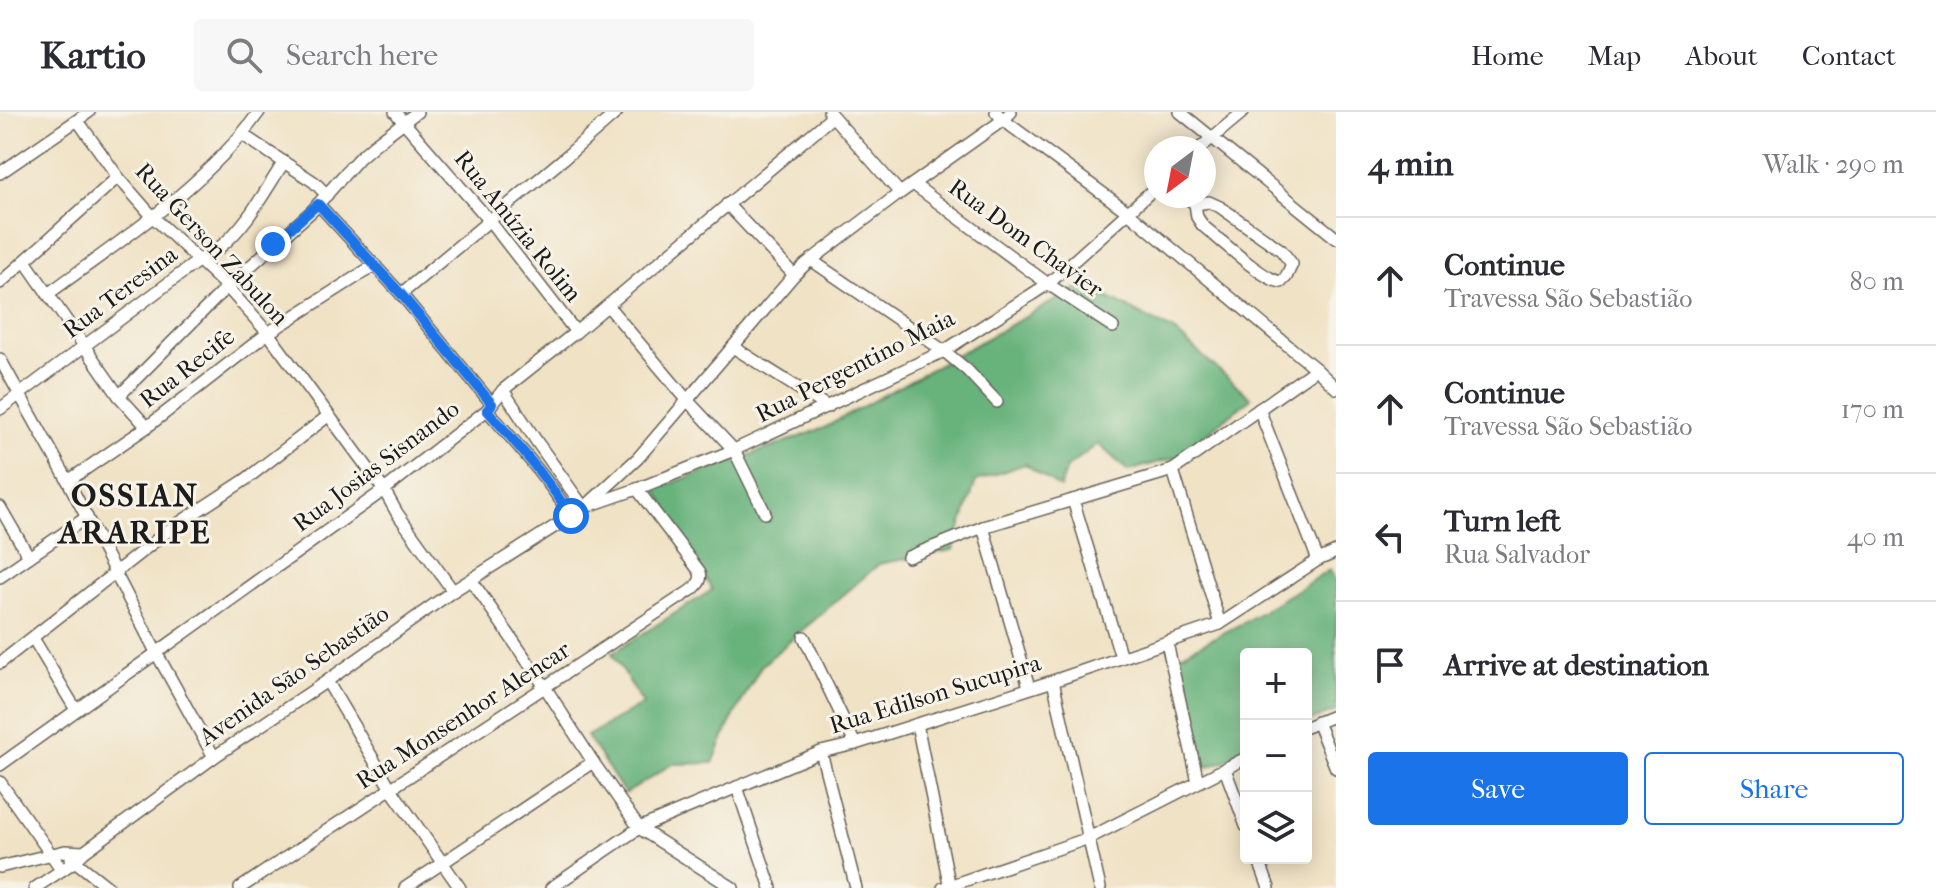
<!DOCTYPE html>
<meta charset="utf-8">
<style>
:root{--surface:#fff;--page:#f7f7f7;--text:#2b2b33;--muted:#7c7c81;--line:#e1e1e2;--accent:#1a73e8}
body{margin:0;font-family:"IM FELL French Canon",serif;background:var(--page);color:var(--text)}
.controls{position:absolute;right:24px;bottom:24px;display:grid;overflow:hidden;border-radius:8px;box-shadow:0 4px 20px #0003}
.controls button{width:72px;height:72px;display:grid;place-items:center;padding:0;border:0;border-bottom:2px solid var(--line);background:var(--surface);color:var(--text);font:40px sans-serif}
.compass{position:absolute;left:1144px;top:24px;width:72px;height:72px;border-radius:50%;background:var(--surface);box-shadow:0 4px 20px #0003;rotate:212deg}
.stop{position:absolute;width:24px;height:24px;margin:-18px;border:6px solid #1a73e8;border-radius:50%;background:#fff}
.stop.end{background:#1a73e8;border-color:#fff;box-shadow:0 2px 8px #0008}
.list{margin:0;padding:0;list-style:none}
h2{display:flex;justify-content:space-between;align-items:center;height:104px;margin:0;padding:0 32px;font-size:34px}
h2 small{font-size:26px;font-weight:400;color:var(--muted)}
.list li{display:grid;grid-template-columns:52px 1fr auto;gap:24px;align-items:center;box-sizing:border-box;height:128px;padding:0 32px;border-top:2px solid var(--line)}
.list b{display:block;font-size:30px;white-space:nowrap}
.list p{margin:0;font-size:26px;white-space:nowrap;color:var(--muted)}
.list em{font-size:26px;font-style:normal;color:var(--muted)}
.actions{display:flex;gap:16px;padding:24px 32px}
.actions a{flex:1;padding:18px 0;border:2px solid var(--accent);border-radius:8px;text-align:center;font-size:28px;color:var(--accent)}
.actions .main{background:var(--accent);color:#fff}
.icon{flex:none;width:44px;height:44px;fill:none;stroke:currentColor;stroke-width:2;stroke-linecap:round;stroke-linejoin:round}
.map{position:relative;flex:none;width:1336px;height:776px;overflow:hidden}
header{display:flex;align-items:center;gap:48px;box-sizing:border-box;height:112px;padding:0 40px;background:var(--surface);border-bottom:2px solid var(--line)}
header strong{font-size:38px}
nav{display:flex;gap:44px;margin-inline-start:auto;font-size:28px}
.search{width:560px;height:72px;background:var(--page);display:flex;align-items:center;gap:20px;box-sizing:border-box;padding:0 28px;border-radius:8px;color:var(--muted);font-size:30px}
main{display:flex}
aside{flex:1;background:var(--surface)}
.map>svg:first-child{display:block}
.forest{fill:#67b27b;stroke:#42674c;stroke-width:2}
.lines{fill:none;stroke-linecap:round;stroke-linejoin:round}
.minor-casing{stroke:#666157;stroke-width:14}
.minor{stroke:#fff;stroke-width:11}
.route{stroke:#1a73e8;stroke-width:10}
.labels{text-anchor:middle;stroke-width:6;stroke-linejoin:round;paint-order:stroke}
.street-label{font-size:24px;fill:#1c1c1c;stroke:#f7f3e8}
.district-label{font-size:32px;font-weight:bold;letter-spacing:2px;fill:#1c1c1c;stroke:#f7f3e8}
</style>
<header>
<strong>Kartio</strong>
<div class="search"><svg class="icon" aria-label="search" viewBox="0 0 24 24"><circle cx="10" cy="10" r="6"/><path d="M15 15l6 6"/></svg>Search here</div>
<nav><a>Home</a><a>Map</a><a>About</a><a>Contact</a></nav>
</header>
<main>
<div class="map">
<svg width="1336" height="776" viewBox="0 0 1336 776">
<rect width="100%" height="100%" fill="#f7f3e8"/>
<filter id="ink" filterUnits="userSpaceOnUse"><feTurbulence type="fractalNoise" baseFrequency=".0125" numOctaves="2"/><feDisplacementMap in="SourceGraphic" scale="16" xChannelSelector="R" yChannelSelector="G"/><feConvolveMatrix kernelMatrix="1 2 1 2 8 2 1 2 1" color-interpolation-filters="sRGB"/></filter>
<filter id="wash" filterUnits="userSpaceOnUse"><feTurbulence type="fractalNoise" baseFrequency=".006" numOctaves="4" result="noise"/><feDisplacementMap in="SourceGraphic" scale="32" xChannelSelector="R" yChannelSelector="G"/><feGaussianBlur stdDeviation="1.8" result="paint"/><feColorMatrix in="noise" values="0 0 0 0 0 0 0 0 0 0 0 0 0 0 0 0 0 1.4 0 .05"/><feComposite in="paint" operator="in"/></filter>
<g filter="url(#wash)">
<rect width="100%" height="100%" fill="#f0e2c5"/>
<!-- forest -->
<g class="forest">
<polygon points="1083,173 1174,219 1251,286 1178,345 1128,359 1098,332 1066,356 1060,376 1025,352 976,369 953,438 879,452 761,554 729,613 713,651 672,652 625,682 587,624 643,592 612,541 712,478 656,377 824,316"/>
<polygon points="1330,458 1336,470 1336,599 1306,610 1306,542 1246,542 1246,641 1205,656 1180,543 1241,512"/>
</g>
</g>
<g filter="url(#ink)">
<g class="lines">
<defs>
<g id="minor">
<polyline points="395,0 489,108 576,220"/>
<polyline points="829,0 900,81"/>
<polyline points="996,0 1003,8 1128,100 1316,257 1336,276"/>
<polyline points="1180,0 1336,126"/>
<polyline points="78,9 118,65 152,104 227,175 268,221 384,378 397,401 453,479"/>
<polyline points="243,23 314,70 327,83"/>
<polyline points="1200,36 1243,0"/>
<polyline points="0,61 89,0"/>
<polyline points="913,72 1048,172 1113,215"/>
<path d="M 1185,84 L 1195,92 L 1209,90 L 1220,95 L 1281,138 L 1292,152 L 1286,165 L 1281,170 C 1263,168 1220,127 1203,114 L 1197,105 L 1195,92"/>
<polyline points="318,92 401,182 492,292"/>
<polyline points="727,92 794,163"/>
<polyline points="811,148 944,239 967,258 997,290"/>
<polyline points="25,149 119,284 147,315"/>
<polyline points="0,171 118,65"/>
<path d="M 48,182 C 121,128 206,74 259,0"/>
<polyline points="401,182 568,43 617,0"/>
<polyline points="608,194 688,289 734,338 765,401"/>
<polyline points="733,235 828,295"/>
<polyline points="0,247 68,369 157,542 214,645"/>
<polyline points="503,278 537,330 584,396"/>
<polyline points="119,284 227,175 312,99 359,46 375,32 417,0"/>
<path d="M 0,297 L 198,149 C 205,145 213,141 219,136 C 247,114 265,79 284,50"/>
<polyline points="1259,297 1318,448"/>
<path d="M 487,298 C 517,332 546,365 571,404"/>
<polyline points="1173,358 1220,512"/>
<polyline points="68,369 147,315 268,221 375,153"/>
<polyline points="1073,388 1121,545"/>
<polyline points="588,394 637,377 734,338 944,239 1048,172 1156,75"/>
<polyline points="0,395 29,445"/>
<polyline points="983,415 1029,575"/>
<polyline points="908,445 983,415 1173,358 1316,257"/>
<polyline points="0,465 87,405"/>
<polyline points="472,469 545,575 593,650 639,716 733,776"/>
<polyline points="804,525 855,632"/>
<polyline points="33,526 76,598"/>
<polyline points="1167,531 1198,670"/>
<polyline points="0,551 173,415 245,368 328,304"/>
<polyline points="327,569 391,677 460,776"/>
<polyline points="1053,569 1100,776"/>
<polyline points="1317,610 1336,656"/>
<polyline points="917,612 950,776"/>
<polyline points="1306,615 1336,603"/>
<polyline points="821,640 856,776"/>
<polyline points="0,653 384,378 487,298 503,278 576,220 832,5"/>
<polyline points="1225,657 1246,714"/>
<polyline points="0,670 62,758"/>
<polyline points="737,675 771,776"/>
<polyline points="71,746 109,776"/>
<polyline points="1258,746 1269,776"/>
<polyline points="0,755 65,739 84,740"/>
<polyline points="35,776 74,750 84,740 214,645 327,569 453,479 584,396 638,346 794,163 806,152 900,81 1003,8 1011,0"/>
<path d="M 240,776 L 693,477 C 699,471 702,468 700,460 L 637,377"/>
<polyline points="405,776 593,650"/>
<polyline points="551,776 639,716 821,640 855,632 1053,569 1220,512 1318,448 1336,440"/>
<polyline points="943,776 1089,726 1246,646"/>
</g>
</defs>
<!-- minor casing -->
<use href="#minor" class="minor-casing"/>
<!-- minor -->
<use href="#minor" class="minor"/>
</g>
</g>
<g class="lines" filter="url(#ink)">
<!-- route -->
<path class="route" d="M 273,132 L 318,92 L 401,182 L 492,292 L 487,298 C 517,332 546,365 571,404"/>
</g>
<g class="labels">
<!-- street labels -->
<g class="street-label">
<text transform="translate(518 114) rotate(51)" y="8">Rua Anúzia Rolim</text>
<text transform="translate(1026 126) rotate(36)" y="8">Rua Dom Chavier</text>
<text transform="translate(212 132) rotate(47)" y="8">Rua Gerson Zabulon</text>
<text transform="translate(120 180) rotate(-37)" y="8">Rua Teresina</text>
<text transform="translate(855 254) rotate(-27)" y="8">Rua Pergentino Maia</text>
<text transform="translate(187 256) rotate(-38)" y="8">Rua Recife</text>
<text transform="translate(376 354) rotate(-37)" y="8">Rua Josias Sisnando</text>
<text transform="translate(294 563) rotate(-35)" y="8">Avenida São Sebastião</text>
<text transform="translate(935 582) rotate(-17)" y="8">Rua Edilson Sucupira</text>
<text transform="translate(463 603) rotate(-33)" y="8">Rua Monsenhor Alencar</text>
</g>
<!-- district labels -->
<g class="district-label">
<text x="135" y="394">OSSIAN<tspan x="135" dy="37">ARARIPE</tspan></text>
</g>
</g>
</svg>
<div class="controls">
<button>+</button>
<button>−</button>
<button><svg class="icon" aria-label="layers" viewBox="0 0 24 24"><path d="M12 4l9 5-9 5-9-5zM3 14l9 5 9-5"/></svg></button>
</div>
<svg class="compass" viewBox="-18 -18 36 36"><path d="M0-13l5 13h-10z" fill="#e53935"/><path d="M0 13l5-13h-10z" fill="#7c7c81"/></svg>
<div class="stop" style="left:571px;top:404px"></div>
<div class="stop end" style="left:273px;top:132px"></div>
</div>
<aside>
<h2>4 min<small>Walk · 290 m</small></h2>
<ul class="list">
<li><svg class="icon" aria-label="ahead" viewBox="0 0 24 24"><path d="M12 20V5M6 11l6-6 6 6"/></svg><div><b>Continue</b><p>Travessa São Sebastião</p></div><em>80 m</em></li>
<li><svg class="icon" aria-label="ahead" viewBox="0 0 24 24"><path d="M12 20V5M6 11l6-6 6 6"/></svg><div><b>Continue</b><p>Travessa São Sebastião</p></div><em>170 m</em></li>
<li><svg class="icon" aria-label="left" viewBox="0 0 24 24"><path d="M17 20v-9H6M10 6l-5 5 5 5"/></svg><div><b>Turn left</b><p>Rua Salvador</p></div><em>40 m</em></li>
<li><svg class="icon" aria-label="arrive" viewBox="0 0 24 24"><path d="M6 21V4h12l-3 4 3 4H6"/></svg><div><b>Arrive at destination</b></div></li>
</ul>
<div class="actions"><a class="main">Save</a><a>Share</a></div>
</aside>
</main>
